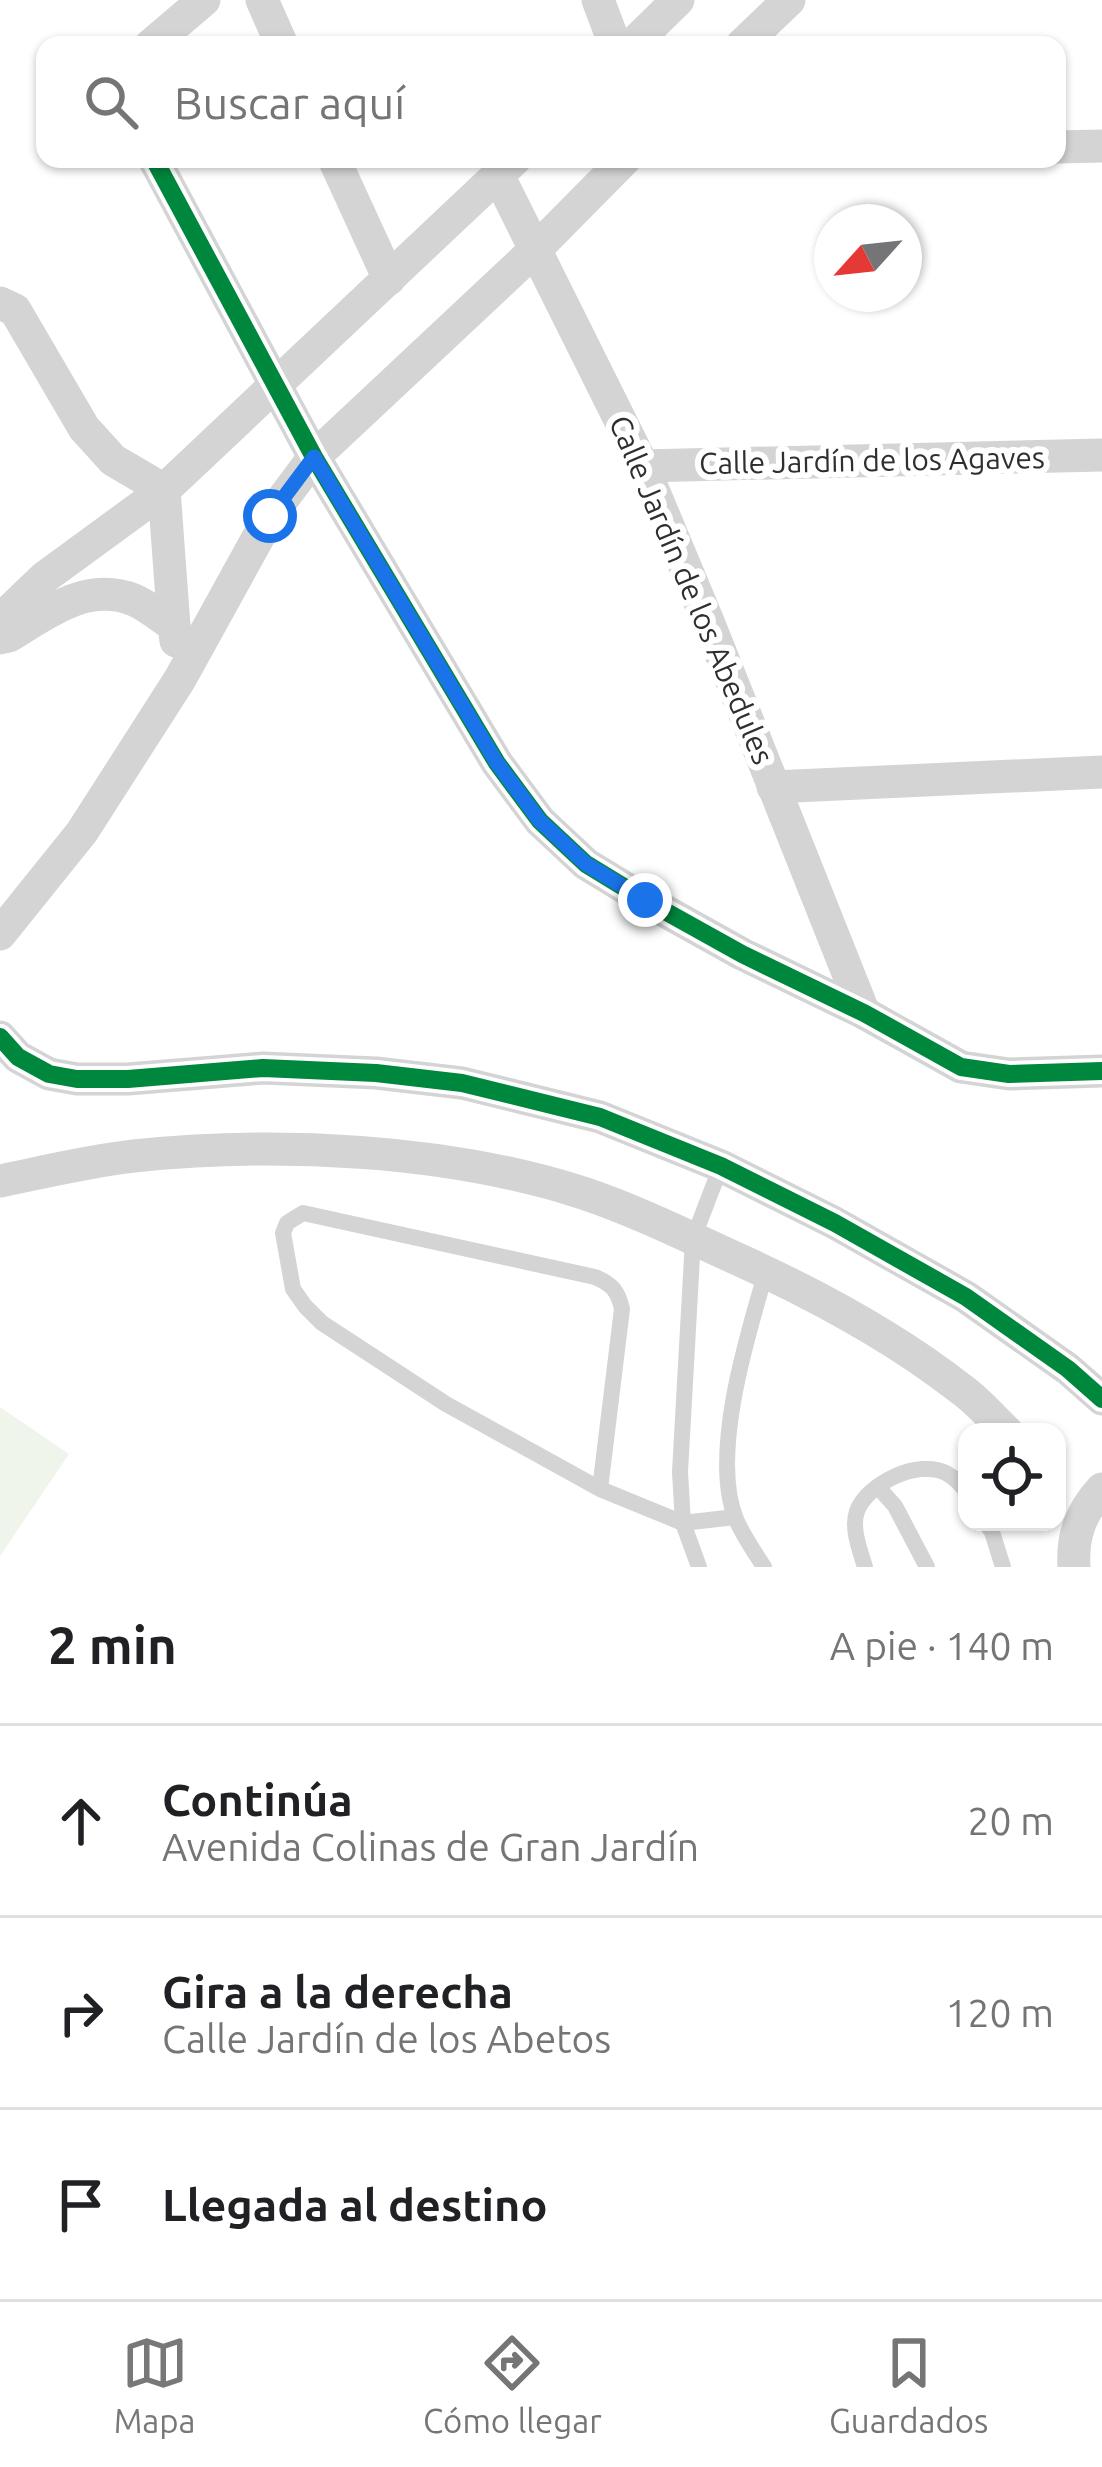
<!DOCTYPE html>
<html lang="es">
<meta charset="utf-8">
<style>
:root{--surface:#fff;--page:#f6f6f6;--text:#202124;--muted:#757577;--line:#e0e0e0;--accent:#787878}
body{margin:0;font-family:Ubuntu,sans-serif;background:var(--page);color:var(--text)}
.controls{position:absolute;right:36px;bottom:36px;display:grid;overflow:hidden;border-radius:24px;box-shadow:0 3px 9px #0004}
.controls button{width:108px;height:108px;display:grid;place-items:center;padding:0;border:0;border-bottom:3px solid var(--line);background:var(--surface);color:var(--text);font:60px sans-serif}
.compass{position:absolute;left:814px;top:204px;width:108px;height:108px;border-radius:50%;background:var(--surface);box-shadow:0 3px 9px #0004;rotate:243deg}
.stop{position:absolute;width:36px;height:36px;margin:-27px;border:9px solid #1a73e8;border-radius:50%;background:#fff}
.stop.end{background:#1a73e8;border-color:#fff;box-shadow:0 3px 12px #0008}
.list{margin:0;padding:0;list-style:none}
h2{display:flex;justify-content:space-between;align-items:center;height:156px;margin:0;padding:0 48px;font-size:51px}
h2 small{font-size:39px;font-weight:400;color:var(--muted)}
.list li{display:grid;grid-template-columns:78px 1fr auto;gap:36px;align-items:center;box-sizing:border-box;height:192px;padding:0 48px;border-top:3px solid var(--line)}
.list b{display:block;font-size:45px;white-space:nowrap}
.list p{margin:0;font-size:39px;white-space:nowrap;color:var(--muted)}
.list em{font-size:39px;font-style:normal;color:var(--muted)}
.icon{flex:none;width:66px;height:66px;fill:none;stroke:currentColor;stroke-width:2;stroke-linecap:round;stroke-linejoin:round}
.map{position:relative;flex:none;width:1102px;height:1567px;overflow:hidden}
.search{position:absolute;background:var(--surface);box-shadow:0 3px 9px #0004;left:36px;right:36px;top:36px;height:132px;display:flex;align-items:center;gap:30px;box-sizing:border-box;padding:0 42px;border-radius:24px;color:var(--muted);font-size:45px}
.sheet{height:732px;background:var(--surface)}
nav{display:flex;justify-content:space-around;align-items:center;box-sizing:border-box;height:168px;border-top:3px solid var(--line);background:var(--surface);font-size:33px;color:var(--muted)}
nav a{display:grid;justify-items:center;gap:6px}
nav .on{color:var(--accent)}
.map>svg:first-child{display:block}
.garden{fill:#f0f5ec}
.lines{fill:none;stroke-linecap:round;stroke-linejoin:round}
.lane{stroke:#d4d4d4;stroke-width:16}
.street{stroke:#d4d4d4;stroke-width:33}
.cycleway-casing{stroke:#fff;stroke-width:26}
.cycleway{stroke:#00873e;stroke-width:18}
.route{stroke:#1a73e8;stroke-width:15}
.labels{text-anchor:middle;stroke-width:12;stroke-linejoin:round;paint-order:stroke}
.street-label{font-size:30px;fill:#2f2f2f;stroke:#fff}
</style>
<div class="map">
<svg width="1102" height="1567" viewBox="0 0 1102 1567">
<rect width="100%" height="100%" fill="#fff"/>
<!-- garden -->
<polygon class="garden" points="0,1407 69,1454 0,1556"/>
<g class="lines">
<!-- lane -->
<g class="lane">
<polyline points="878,1487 895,1506 927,1567"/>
<path d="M 600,1489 L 622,1309 C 618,1291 612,1284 595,1277 L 303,1213 L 287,1223 L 283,1233 L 293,1289 L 305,1306 L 322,1323 L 446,1404 L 600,1489 L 683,1523 L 735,1517"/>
<polyline points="985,1522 992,1532 1003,1567"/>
<polyline points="699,1567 683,1523 680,1472 693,1239 721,1166"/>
<path d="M 764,1567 C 754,1551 743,1536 736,1519 C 710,1456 747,1336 766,1272"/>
<path d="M 865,1567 C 860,1550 851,1529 857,1511 C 868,1483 918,1459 946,1473 C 955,1478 962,1485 967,1493"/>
</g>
<!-- street -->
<g class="street">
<polyline points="262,0 282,45"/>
<polyline points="598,0 615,45"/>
<polyline points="151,45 204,0"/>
<polyline points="632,45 678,0"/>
<polyline points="742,45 789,0"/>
<polyline points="1057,147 1102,146"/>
<polyline points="154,159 314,457 497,763 540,821 586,864 645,900 742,954 864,1013 961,1067 1009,1074 1102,1071"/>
<polyline points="334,159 389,279"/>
<polyline points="498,175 643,466 707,619 864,1013"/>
<polyline points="0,303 15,310 84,428 113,460 164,490 174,626"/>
<polyline points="643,466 1102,455"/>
<polyline points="0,620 45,577 164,490 515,159"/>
<path d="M 0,638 L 9,636 C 47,613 87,581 134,600 C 148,606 161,617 174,626 L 176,641"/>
<polyline points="773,787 1102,772"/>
<polyline points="0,934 82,832 180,679 270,516 314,457 536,249 625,159"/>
<polyline points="0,1037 18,1057 49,1074 77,1079 128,1079 263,1068 376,1073 462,1083 600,1117 721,1166 835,1223 966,1297 1068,1369 1102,1399"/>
<path d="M 0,1181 C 44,1172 89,1161 134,1156 C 276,1141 447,1149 583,1193 C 634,1210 685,1235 733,1257 C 813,1293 892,1335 961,1389 C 978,1401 992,1418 1007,1432"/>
<path d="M 1074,1567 C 1072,1535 1081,1512 1102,1489"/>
</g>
<defs>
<g id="cycleway">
<polyline points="154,159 314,457 497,763 540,821 586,864 645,900 742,954 864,1013 961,1067 1009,1074 1102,1071"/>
<polyline points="0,1037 18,1057 49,1074 77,1079 128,1079 263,1068 376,1073 462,1083 600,1117 721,1166 835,1223 966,1297 1068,1369 1102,1399"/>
</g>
</defs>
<!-- cycleway casing -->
<use href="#cycleway" class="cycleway-casing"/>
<!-- cycleway -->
<use href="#cycleway" class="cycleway"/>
</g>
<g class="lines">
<!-- route -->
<polyline class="route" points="270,516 314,457 497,763 540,821 586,864 645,900"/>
</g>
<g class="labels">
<!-- street labels -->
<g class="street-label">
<text transform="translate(872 461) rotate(-1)" y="10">Calle Jardín de los Agaves</text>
<text transform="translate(691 590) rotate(67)" y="10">Calle Jardín de los Abedules</text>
</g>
</g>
</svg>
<div class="controls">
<button><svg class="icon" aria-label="locate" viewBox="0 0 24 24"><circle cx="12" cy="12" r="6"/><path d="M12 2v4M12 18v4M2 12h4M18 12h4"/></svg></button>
</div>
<svg class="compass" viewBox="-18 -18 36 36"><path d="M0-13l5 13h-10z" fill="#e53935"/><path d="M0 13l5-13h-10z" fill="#757577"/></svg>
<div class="stop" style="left:270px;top:516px"></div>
<div class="stop end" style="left:645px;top:900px"></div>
<div class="search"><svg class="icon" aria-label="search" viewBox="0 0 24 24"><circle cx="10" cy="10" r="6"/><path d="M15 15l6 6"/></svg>Buscar aquí</div>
</div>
<section class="sheet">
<h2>2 min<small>A pie · 140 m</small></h2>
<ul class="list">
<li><svg class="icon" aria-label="ahead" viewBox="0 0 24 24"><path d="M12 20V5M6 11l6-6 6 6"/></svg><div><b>Continúa</b><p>Avenida Colinas de Gran Jardín</p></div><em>20 m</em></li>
<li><svg class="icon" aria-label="right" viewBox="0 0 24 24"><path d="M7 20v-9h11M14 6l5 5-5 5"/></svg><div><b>Gira a la derecha</b><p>Calle Jardín de los Abetos</p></div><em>120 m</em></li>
<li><svg class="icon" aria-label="arrive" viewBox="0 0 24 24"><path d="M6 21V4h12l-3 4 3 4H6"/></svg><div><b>Llegada al destino</b></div></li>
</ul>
</section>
<nav>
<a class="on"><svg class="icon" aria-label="map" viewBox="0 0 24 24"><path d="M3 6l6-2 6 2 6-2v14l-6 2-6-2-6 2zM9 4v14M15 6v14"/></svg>Mapa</a>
<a><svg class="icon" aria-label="directions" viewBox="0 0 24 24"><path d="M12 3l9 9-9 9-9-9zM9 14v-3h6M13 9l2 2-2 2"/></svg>Cómo llegar</a>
<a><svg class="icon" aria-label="saved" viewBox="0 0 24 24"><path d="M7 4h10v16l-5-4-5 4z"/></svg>Guardados</a>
</nav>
